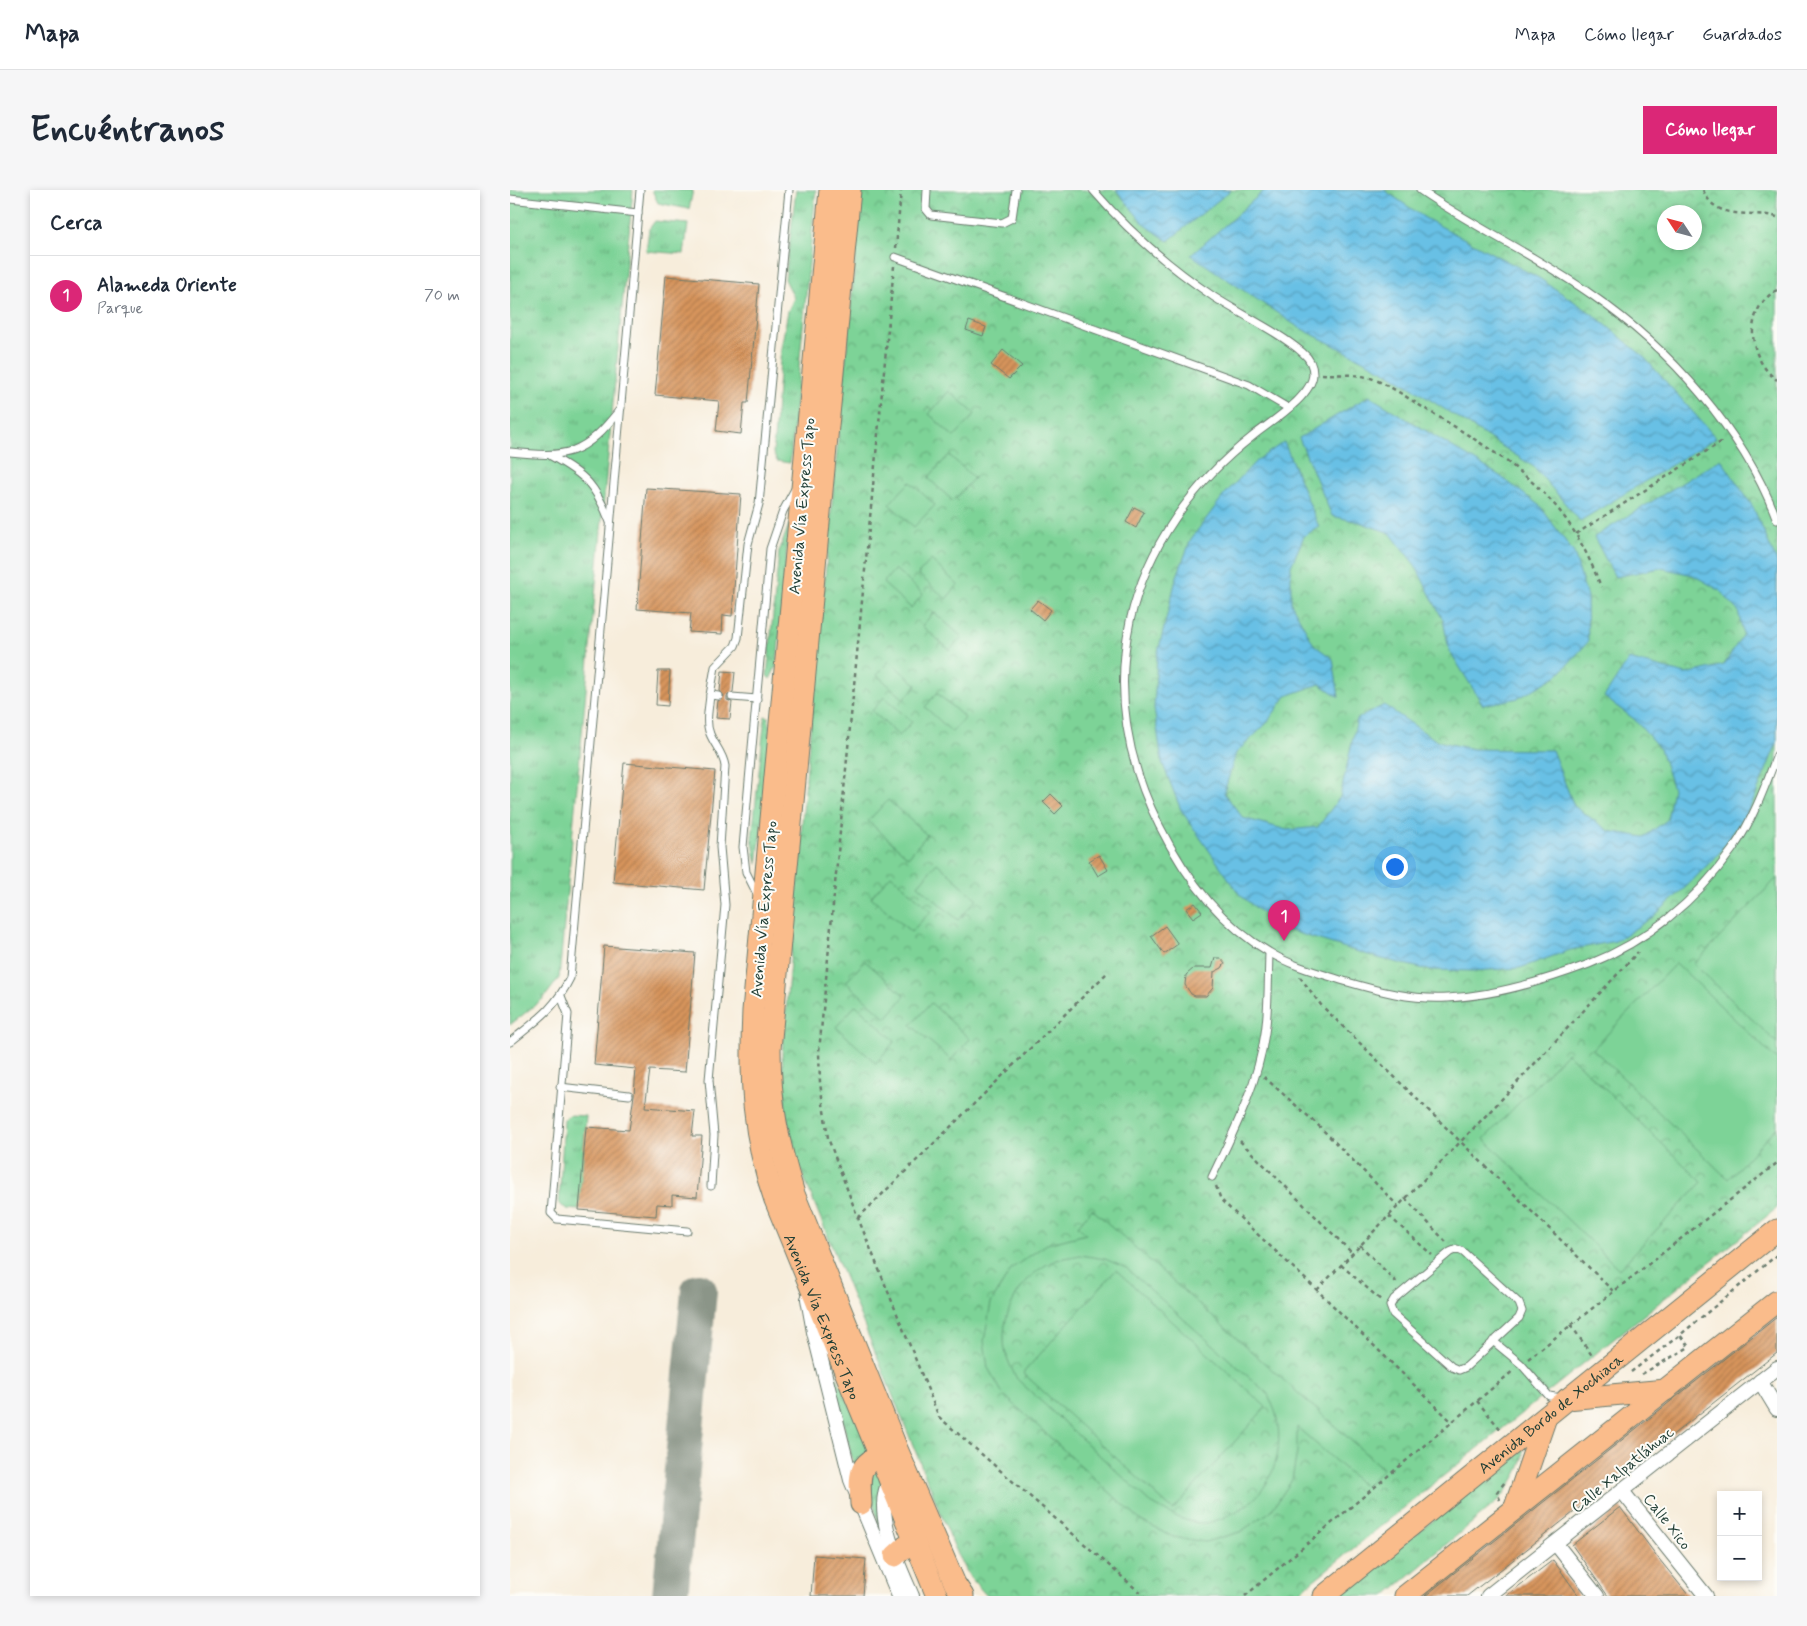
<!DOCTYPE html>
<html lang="es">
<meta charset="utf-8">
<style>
:root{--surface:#fff;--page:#f6f6f7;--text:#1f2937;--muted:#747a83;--line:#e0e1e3;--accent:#db2777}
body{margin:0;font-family:Mynerve,sans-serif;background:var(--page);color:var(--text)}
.controls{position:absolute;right:15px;bottom:15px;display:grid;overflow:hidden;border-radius:0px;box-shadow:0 2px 8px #0003}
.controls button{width:45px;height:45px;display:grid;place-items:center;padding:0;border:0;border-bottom:1px solid var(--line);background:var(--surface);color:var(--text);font:25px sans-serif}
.compass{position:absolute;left:1147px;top:15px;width:45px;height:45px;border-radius:50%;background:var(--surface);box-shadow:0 2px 8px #0003;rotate:306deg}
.you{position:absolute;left:884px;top:676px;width:18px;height:18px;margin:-12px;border:4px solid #fff;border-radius:50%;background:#1a73e8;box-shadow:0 0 0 8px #1a73e833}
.badge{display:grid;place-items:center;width:32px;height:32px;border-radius:50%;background:var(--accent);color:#fff;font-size:16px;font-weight:700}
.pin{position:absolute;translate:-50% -41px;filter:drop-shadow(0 1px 2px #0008)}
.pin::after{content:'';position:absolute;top:26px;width:18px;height:15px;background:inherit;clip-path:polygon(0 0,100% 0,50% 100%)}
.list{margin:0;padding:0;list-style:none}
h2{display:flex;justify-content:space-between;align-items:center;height:65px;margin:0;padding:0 20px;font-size:21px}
h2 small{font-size:16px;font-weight:400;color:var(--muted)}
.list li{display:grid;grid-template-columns:32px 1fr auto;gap:15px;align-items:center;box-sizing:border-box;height:80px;padding:0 20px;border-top:1px solid var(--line)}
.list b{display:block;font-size:19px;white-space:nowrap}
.list p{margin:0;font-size:16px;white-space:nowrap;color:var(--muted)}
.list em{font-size:16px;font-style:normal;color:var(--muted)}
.map{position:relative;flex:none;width:1267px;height:1406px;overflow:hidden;border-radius:0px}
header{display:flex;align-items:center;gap:30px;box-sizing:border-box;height:70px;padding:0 25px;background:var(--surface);border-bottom:1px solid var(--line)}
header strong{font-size:24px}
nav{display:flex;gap:28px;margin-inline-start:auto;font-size:18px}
.intro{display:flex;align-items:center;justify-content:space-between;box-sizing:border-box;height:120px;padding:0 30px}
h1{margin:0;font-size:35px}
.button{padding:12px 22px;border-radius:0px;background:var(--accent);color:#fff;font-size:18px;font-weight:700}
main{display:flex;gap:30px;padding:0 30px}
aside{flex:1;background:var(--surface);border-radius:0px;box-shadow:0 2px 8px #0003}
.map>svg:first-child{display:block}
.grass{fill:url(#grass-tufts);stroke:#4e8866}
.park{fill:url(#park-crowns);stroke:#4e8866;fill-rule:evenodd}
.pitch{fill:#7dd397;stroke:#4e8866;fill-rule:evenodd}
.water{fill:url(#water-waves);stroke:#447e8c}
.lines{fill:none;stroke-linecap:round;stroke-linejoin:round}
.taxiway{stroke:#8b9588;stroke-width:36}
.building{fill:url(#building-hatch)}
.service-casing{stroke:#6b7b6e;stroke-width:9}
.minor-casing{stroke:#6b7b6e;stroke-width:16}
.primary-casing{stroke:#6b7b6e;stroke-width:23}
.path{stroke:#6b7b6e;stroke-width:2.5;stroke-dasharray:4 4;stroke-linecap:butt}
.service{stroke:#fff;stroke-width:7}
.minor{stroke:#fff;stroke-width:14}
.primary{stroke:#fabc8b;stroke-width:21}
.labels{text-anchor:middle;stroke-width:4;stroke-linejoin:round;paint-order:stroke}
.street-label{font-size:16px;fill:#1f3d34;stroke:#fdfcf7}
</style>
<header>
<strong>Mapa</strong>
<nav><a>Mapa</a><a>Cómo llegar</a><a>Guardados</a></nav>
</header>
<div class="intro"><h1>Encuéntranos</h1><a class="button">Cómo llegar</a></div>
<main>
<aside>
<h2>Cerca<small></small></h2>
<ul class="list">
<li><span class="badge">1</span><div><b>Alameda Oriente</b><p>Parque</p></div><em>70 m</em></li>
</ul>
</aside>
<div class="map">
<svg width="1267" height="1406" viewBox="0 0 1267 1406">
<defs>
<pattern id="grass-tufts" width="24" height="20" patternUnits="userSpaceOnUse" patternTransform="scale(1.25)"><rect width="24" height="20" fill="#7dd397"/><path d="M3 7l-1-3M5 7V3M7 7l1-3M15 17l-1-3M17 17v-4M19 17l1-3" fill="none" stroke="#66ac7c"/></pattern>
<pattern id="park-crowns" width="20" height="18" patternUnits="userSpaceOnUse" patternTransform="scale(1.25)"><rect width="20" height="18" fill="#7dd397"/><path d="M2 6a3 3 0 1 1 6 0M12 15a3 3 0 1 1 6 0" fill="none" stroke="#66ac7c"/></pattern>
<pattern id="water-waves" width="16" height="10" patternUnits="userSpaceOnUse" patternTransform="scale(1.25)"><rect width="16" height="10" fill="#68c0e5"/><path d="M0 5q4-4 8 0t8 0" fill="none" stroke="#559dba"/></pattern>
<pattern id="building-hatch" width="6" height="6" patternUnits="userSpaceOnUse" patternTransform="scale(1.25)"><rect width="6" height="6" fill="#d7945c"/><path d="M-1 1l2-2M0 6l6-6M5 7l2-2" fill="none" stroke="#ae7a4d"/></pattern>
</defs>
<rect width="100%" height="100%" fill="#fdfcf7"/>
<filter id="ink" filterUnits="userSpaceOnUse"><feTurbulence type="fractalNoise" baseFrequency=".02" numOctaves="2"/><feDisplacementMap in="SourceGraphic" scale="10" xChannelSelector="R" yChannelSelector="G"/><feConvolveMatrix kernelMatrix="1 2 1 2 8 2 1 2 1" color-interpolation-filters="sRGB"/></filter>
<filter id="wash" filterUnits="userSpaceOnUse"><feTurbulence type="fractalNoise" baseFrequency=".0096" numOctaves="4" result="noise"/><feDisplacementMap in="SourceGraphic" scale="20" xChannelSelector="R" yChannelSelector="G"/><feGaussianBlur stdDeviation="1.12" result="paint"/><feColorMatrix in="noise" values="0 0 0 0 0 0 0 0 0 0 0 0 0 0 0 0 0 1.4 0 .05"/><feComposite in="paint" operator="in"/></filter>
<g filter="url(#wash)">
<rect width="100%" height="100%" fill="#f7eddb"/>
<!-- grass -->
<g class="grass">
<polygon points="0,0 123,0 49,788 34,808 0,835"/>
<polygon points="142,0 183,0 179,19 148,13"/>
<polygon points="286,0 306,0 280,273 267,271 263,263 271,158 278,121 284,108 275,89"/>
<polygon points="145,31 178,34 174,64 136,61 139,39"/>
<polygon points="279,334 267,475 260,489 257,486 269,362"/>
<polygon points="255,526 258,527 262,554 247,674 242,648"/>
<polygon points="59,925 76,926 69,1020 57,1019 49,1014 54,930"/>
<polygon points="325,1183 360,1259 344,1276 322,1189"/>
<path d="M 1013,1259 C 1017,1272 998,1299 989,1310 L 875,1406 L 827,1406 Z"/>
<polygon points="363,1277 371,1285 371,1342 359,1297"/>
</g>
<!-- park -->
<path class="park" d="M 352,0 L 1267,0 L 1267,1018 L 784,1406 L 477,1406 L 459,1386 L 444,1356 L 288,973 L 276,923 L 272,865 L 298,564 ZM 1154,22 L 1184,22 L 1184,52 L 1154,52 Z"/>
<!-- pitch -->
<g class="pitch">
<polygon points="439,201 465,224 444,247 419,224"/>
<polygon points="439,265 464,288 443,311 418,288"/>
<polygon points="400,292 425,315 404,337 379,314"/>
<polygon points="421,370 448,395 436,409 408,384"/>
<polygon points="385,379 413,404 401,418 373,393"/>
<polygon points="424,422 452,447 440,460 412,436"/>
<polygon points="379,471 407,495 394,509 367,485"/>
<polygon points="427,503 455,528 442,542 415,517"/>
<polygon points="374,507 402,532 389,546 362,521"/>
<polygon points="378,610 417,645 398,667 358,631"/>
<polygon points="427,673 467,709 448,730 408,695"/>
<polygon points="381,685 421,721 401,742 361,707"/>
<polygon points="1267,688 1267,853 1184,774"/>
<polygon points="355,771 395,806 376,828 336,792"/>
<polygon points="1166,773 1267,870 1267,937 1218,989 1083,859"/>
<polygon points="421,813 460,849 441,870 401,835"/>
<polygon points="346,815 385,851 366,873 326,837"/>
<polygon points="1057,863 1192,992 1109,1079 974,949"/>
<path d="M 582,1019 L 873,1279 L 855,1297 L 787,1237 L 787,1262 L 782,1290 L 761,1321 L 730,1342 L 695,1352 L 663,1347 L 631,1331 L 493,1204 L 478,1178 L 474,1151 L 481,1113 L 502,1078 L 537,1054 L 576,1044 L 568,1036 ZM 570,1065 L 595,1069 L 616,1078 L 758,1204 C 761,1212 766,1221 767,1229 C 774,1266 760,1304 727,1321 C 717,1326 706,1332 695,1333 C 676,1334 657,1322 641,1313 L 507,1189 C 500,1176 494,1164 494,1149 C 493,1118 515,1083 544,1071 C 552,1068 562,1067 570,1065 Z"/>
<polygon points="606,1080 756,1217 663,1320 513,1183"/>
</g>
<!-- water -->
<g class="water">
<polygon points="606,0 721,0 658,51 634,34"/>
<polygon points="755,0 874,0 915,28 1029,88 1084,125 1133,166 1206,248 1070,331 1024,277 880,184 788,137 681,65"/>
<polygon points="859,206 990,286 1030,316 1064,363 1077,407 1078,452 1048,485 1009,508 973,515 939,460 933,430 905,375 880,343 849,332 822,326 789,248"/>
<polygon points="774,252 809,337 794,346 781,376 781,413 804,455 823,469 829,507 810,494 776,506 756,534 726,563 714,603 733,628 777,640 808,637 830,607 847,529 874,515 927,551 963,559 1042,560 1064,616 1099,641 1134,647 1157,630 1163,599 1150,559 1124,529 1094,507 1119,469 1176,484 1214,475 1233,444 1228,420 1209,400 1183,385 1151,378 1105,387 1084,347 1211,269 1243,317 1267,372 1267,553 1242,614 1210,662 1178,695 1143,727 1106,751 1060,760 1010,778 963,781 919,780 868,768 771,738 730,705 671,620 652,572 644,518 647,466 666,389 681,349 714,305 746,271"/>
</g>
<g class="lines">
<!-- taxiway -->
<polyline class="taxiway" points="160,1406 189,1101"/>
</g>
<g id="blocks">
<!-- building -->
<g class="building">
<polygon points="156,86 249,94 238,213 234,213 231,244 206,241 209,211 145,205"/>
<polygon points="459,131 476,137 473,146 456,140"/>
<polygon points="493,160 512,176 499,189 481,175"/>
<polygon points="136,298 231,304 222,426 213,425 212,444 179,442 181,423 127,419"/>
<polygon points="624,317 634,322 626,338 616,332"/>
<polygon points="528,410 541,420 533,430 520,419"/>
<polygon points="148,481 160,481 158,516 146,515"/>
<polygon points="212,481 225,482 223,502 217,506 217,510 222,512 220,529 206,528 208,511 214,506 210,501"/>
<polygon points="114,573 205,581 194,700 103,692"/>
<polygon points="541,604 553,616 545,624 533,612"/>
<polygon points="589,665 598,680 588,686 579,671"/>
<polygon points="685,713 692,722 683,728 676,719"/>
<polygon points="655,736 668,754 654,764 641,746"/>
<polygon points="94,756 185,763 175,882 140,880 135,917 185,921 182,946 192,946 187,1007 162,1005 162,1015 147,1014 146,1026 69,1020 76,937 119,940 124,905 126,879 84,875"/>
<polygon points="705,768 711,768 715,773 712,778 704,782 703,798 696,806 685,806 681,804 675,795 676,785 684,778 702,778"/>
<polygon points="1267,1127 1267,1163 957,1406 915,1406"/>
<polygon points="1110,1317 1149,1369 1179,1406 1098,1406 1062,1355"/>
<polygon points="304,1365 356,1369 353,1406 301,1406"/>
<polygon points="1043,1370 1069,1406 996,1406 1018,1389"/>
</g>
</g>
</g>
<g filter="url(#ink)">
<use href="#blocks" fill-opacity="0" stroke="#6b7b6e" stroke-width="1"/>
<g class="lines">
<defs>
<g id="service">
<polyline points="417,0 416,19 421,25 492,33 502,28 506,0"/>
<path d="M 583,0 C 619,42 658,76 704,107 C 732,125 769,142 793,163 C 799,168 803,175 803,184 C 802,207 760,232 743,246 C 683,293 637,356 620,431 C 605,502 617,571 649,635 C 674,685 710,734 759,762 C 781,776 809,783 834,791 C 868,801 902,810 937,808 C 985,806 1034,791 1079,774 C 1137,751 1186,711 1222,660 C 1242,632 1255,597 1267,565"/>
<path d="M 910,0 C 965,38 1027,66 1082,105 C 1159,158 1234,241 1267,330"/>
<polyline points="0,9 128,23"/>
<polyline points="385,67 739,195 778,218"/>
<path d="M 0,262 C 58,268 74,266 111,218"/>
<path d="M 41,266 C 76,285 86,296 100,332"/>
<path d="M 200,505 C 199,518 195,532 200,544 C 205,556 213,563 215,576 L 210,657 L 215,715 L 199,890 L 204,945 L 201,996"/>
<polyline points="209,506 200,505 205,477 225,456 228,448 238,354 249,314 279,0"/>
<polyline points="222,507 247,509"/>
<polyline points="247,704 236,682 233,657 260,359 273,321 285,299"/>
<polyline points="51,806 58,824 41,1023 47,1029 177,1041"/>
<path d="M 0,852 C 26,831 45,819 60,788 L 130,0"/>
<polyline points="50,897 119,905"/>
<path d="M 702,987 C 724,941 748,894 755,843 C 759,817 758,789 759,763"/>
<polygon points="947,1059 953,1062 1009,1113 1012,1121 1009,1128 956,1177 949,1180 942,1177 883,1124 880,1116 884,1109 940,1062"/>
<polyline points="983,1151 1011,1174 1039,1206 1052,1208"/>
</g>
<g id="minor">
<polyline points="298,1109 304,1142 341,1290 389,1406"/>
<polyline points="1250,1191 1267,1219"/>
<path d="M 380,1290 C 362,1322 389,1376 402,1406"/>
<polyline points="1112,1301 1196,1406"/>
<polyline points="1046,1354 1087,1406"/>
<polyline points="978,1406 1267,1178"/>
</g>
<g id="primary">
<path id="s1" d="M 320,0 L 243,821 C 240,889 242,946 265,1010 L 427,1406"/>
<path d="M 340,0 L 260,859 C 260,914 268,952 284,1004 L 387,1259 L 445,1394 L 453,1406"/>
<polyline points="1057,1209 1156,1200"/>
<path d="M 351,1314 C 349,1279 348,1273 382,1261"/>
<polyline points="1005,1317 1036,1227"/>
<polyline points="385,1366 396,1356 407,1358"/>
<path id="s2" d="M 814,1406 L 1267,1040"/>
<polyline points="895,1406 1267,1111"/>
</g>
</defs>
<!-- service casing -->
<use href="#service" class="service-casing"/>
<!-- minor casing -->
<use href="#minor" class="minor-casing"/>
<!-- primary casing -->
<use href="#primary" class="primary-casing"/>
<!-- path -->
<g class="path">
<path d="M 1193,0 C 1207,33 1239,19 1267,27"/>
<polyline points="386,58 391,0"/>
<polyline points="384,76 309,862 310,893 318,948 348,1028 429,1227 634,1406"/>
<path d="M 1267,100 C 1232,120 1238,169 1267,190"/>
<path d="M 812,184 C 831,185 851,183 868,191 C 884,198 899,209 914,218 C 960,246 1019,280 1052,324 C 1069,346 1081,371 1091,397"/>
<polyline points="1066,344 1214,250"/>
<polyline points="790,787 811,815 1104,1102"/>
<polyline points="754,887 807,934 888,1016"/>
<polyline points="730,951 842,1063"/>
<polyline points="706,996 711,1010 807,1100 942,1232"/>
<polyline points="895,1008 937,1053"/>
<polyline points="879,1026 922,1065"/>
<polyline points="348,1028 597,783"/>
<polyline points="850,1055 888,1094"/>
<polyline points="831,1075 873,1112"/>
<polyline points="807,1100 989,912 1128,762"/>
<polyline points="1061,1135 1083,1167"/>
<polyline points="1018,1169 1267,973"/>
<polyline points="1121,1182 1170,1145 1267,1065"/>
<polyline points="1132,1184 1179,1157 1170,1145"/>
<polyline points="967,1211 992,1241"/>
<polyline points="990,1310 987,1302 995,1292"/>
<polyline points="735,1406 1004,1180"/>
</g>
<!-- service -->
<use href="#service" class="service"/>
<!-- minor -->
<use href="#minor" class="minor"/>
<!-- primary -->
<use href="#primary" class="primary"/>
</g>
</g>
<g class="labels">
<!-- street labels -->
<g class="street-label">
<text transform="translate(291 316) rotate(-85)" y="6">Avenida Vía Express Tapo</text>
<text transform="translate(253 719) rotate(-85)" y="6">Avenida Vía Express Tapo</text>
<text dy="6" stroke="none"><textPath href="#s1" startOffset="1142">Avenida Vía Express Tapo</textPath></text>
<text dy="6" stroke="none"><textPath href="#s2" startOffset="291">Avenida Bordo de Xochiaca</textPath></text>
<text transform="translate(1112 1279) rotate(-39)" y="6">Calle Xalpatláhuac</text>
<text transform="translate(1158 1331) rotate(52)" y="6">Calle Xico</text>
</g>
</g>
</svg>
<div class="controls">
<button>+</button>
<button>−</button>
</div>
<svg class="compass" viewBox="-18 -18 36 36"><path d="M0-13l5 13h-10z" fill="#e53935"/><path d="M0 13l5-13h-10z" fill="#747a83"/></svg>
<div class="you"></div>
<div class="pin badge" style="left:774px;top:751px">1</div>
</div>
</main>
